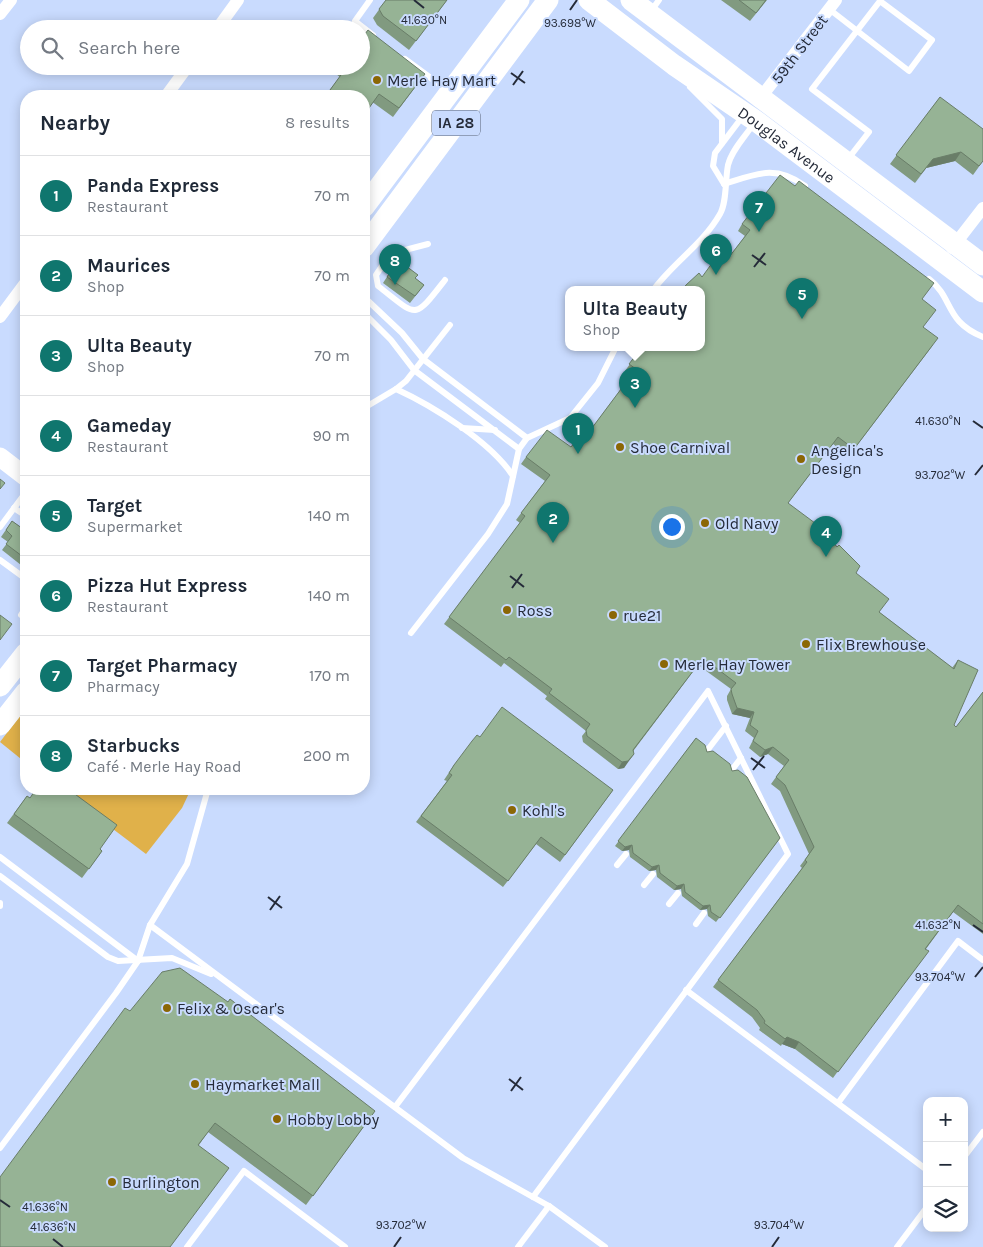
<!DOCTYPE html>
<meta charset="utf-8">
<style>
:root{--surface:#fff;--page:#f2f2f3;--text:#1f2937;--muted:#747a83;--line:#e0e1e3;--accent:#0f766e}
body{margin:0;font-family:Karla,sans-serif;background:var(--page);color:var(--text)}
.controls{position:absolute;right:15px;bottom:15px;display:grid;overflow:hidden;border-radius:10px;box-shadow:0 2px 12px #0003}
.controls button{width:45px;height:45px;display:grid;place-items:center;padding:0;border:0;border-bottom:1px solid var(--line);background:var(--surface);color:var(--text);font:25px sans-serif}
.you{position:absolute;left:671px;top:526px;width:18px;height:18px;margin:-12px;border:4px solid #fff;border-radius:50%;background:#1a73e8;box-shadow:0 0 0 8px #1a73e833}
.badge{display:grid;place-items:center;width:32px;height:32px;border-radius:50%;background:var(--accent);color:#fff;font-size:16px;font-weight:700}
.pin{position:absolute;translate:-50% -41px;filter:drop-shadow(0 1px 2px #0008)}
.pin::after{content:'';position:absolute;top:26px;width:18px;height:15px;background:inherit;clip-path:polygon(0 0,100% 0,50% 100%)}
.popup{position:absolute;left:565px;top:286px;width:140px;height:65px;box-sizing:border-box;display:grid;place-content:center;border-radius:10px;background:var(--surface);filter:drop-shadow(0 1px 4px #0005);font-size:16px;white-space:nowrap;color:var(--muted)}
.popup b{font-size:19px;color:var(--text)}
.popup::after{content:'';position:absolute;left:50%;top:100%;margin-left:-10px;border:10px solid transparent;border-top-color:var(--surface)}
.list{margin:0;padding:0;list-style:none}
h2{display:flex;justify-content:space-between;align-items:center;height:65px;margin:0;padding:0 20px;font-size:21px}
h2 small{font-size:16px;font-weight:400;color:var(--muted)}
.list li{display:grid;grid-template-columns:32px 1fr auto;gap:15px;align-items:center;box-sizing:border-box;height:80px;padding:0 20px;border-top:1px solid var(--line)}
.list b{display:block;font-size:19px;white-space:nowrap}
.list p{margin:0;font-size:16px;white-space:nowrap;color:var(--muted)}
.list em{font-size:16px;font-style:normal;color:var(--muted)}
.icon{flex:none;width:28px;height:28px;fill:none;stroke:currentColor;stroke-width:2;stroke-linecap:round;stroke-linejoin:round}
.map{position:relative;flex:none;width:983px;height:1247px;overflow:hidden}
.search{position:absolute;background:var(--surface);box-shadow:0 2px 12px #0003;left:20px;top:20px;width:350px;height:55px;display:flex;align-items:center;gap:12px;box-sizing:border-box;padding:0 18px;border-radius:28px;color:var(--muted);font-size:19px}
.panel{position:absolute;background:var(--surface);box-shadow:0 2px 12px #0003;left:20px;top:90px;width:350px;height:705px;border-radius:20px}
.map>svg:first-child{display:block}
.green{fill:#e0b14a}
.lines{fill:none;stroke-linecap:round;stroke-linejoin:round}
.lane{stroke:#fff;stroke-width:6}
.street{stroke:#fff;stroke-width:12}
.secondary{stroke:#fff;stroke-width:19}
.primary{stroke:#fff;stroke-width:21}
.wall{fill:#819a80}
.shaded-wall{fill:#697d68}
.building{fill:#96b395;stroke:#697d68}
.ticks{fill:none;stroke:#252b39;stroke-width:2}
.poi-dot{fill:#8b6706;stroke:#c9dbfe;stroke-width:2}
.labels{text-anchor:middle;stroke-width:4;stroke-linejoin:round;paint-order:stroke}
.shield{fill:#c9dbfe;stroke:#566074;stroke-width:1}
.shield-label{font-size:15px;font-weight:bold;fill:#252b39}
.street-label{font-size:16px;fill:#252b39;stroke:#c9dbfe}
.poi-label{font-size:16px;fill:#252b39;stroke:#c9dbfe;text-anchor:start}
.ticks-label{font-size:12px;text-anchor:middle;fill:#252b39;stroke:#c9dbfe;stroke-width:4;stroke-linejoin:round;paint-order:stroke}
</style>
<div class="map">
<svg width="983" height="1247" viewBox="0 0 983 1247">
<rect width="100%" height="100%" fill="#c9dbfe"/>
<!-- green -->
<g class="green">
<polygon points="26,708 26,763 0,742"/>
<polygon points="60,789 191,789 182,808 146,854"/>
</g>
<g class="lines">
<!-- lane -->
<g class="lane">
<polyline points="370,0 355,21 373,35"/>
<polyline points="829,9 909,71 932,40 880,1 812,89 869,132 848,159"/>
<polyline points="651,11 659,0"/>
<polyline points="405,59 447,90"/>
<polyline points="690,87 722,119 722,143"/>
<path d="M 724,184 C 756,174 775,164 805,186"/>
<polyline points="724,184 713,166 715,153 743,116"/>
<path d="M 428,244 L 390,254 L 376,275 L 378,286 C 418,317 413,321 445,280"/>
<path d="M 929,279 C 954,298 944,321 983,337"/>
<path d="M 654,289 C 674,262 703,244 720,214 C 727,202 725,180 728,165 C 732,149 746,136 754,123"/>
<polyline points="364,297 402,333 423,359 527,438"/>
<polyline points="364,313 391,340 414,370 519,449"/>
<path d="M 396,389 C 433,406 491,442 513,476"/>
<polyline points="364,408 396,389 406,381 450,325"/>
<polyline points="462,428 495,430"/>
<polyline points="14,508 26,516"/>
<polyline points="0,527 26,492"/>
<polyline points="0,560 26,579"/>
<polyline points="26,607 21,615 26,619"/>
<polyline points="411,633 488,534 507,504 519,449 527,438 570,418 598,383 616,347"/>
<polyline points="706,752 726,726"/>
<polyline points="731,771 741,758"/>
<polyline points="0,857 138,961"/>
<polyline points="617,865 626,854"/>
<polyline points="0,876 108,957 118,961 172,958 211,974"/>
<polyline points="644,885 653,874"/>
<polyline points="0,903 0,906"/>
<polyline points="669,904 678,893"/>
<polyline points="696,924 704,913"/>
<polyline points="150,925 463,1158 549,1206 605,1247"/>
<polyline points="686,990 927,1170"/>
<polyline points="838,1103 958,941 983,960"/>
<polyline points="395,1107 708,691 788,854 533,1197"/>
<polyline points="0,1148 116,993 138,961 150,925 187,864 208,789"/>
<polyline points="964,1157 983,1132"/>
<polyline points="187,1247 244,1171 345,1247"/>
<polyline points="518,1247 549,1206"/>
<polyline points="897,1247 927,1207"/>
</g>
<!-- street -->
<g class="street">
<polyline points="0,14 11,0"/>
<polyline points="217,29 238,0"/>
<polyline points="166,96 188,66"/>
<polyline points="758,101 836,0"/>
<polyline points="952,248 983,208"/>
<polyline points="0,317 26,282"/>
</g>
<!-- secondary -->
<polyline class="secondary" points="0,457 26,477"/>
<!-- primary -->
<g class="primary">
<path id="s1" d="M 589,0 L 674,65 L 756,121 L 983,292"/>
<polyline points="631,0 983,265"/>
<polyline points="364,207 519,0"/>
<polyline points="364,247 548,0"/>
<polyline points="0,686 26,653"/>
<polyline points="0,725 26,692"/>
</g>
</g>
<!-- wall -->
<g class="wall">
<polygon points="386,0 447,0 409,50 377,25 373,18"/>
<polygon points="721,0 767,0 750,21"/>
<polygon points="341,66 361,66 419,82 393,117 364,96 325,96 340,77 336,74"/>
<polygon points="940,97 983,161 973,175 955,161 926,168 915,183 890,164"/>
<polygon points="742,224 922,300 923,327 933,345 849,456 833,444 788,503 856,573 879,612 952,668 958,660 954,725 956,727 983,692 983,934 953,912 926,949 833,1078 795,1049 782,1044 781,1046 759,1030 760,1028 752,1017 713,987 802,868 800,866 809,854 780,791 771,784 784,766 768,754 760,757 749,748 754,738 745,731 750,718 732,714 727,700 727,696 731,689 698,665 634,750 624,768 618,769 583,742 582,736 586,731 545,699 547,696 504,663 501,667 444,624 520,523 516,520 545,481 521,464 526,457 571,447 586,436 631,376 625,371 642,347 702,277 726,261 745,236 738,231"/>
<polygon points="398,260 415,278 424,285 410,303 383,283"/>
<polygon points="12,521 26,531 26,569 2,550 8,542 1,537"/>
<polygon points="480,737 613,790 560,862 536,844 503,887 416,822 447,781 444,780 454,765"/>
<polygon points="696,738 707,752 732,771 780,838 716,922 708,916 707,909 700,910 682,896 681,889 674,890 657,877 656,870 649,871 630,857 629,850 622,851 615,846"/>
<polygon points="27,796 102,851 82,878 7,823"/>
<polygon points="130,1011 375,1111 306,1205 208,1132 199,1145"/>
</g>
<!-- shaded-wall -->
<g class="shaded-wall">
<polygon points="961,152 955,161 926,168 915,183 933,159"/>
<polygon points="737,708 754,712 750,718 732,714"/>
<polygon points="773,747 768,754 760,757 765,750"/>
<polygon points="634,754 624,768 618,769 622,762"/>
<polygon points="632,845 629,850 622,851 625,847"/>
<polygon points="659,865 656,870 649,871 652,867"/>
<polygon points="684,884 681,889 674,890 677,886"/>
<polygon points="710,905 707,909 700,910 703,906"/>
<polygon points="787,1037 799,1042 795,1049 782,1044"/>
</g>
<!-- building -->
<g class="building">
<polygon points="386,0 447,0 416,41 383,16 379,9"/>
<polygon points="739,0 766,0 756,13"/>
<polygon points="368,30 425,74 399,108 379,94 364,115 364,96 327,96 331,91 330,90 346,68 344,66 361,66 361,39"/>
<polygon points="940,97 983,129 983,161 979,166 961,152 933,159 921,174 896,155"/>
<polygon points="780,175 795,186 799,181 934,283 922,299 936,310 923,327 938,338 854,449 838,437 788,503 823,529 837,547 839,545 860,566 856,573 889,599 879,612 954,669 958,660 978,670 954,725 956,727 983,692 983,924 958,905 925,949 929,951 838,1072 799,1042 787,1037 785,1039 764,1023 765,1021 757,1010 718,980 807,862 805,860 814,847 785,785 776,777 789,760 773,747 765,750 753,741 758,731 750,725 754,712 737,708 732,694 731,689 736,683 703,658 633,750 634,754 628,761 622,762 587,736 586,730 590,724 549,693 552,689 509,657 506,660 449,617 525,516 521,513 550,475 526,457 547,430 571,447 582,433 586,436 636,369 629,364 642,347 701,347 701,289 683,289 686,285 699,273 702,277 718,255 726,261 750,230 742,224"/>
<polygon points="398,260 418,275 415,278 424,285 415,296 387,277"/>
<polygon points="0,479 5,483 0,489"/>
<polygon points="12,521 26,531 26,559 6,544 12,536 6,530"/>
<polygon points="0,615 12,624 0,640"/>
<polygon points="502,707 613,790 565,855 541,837 508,881 421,816 452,775 449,773 454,765 472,741 477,735 480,737"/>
<polygon points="696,738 705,745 707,752 713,751 730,764 732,771 738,770 747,777 780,838 720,918 711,912 710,905 703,906 685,892 684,884 677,886 660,873 659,865 652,867 633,853 632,845 625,847 618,841"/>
<polygon points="36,789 68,789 117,825 100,849 102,851 89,869 14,814 27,796 30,798"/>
<polygon points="180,968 228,1002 230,999 375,1111 313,1196 215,1123 198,1145 229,1168 170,1247 0,1247 0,1177 125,1008 130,1011 162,972"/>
</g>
<!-- ticks -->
<path class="ticks" d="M 414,0 L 424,8M 570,10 L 577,0M 511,73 L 525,83M 513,85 L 523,71M 752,255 L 766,265M 754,267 L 765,253M 973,421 L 983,428M 975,475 L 983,465M 510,576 L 524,587M 512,588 L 522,574M 751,758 L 765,768M 753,770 L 764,756M 268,897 L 282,908M 270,910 L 280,896M 973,925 L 983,932M 975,977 L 983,967M 509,1079 L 523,1090M 511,1091 L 521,1077M 0,1200 L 10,1207M 53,1239 L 63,1247M 394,1247 L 401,1237M 772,1247 L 779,1237"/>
<!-- markers -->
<g class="poi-dot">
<circle cx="377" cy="80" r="5"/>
<circle cx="620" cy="447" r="5"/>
<circle cx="801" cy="459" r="5"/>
<circle cx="705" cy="523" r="5"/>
<circle cx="507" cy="610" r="5"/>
<circle cx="613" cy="615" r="5"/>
<circle cx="806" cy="644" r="5"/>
<circle cx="664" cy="664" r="5"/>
<circle cx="512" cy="810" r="5"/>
<circle cx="167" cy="1008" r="5"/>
<circle cx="195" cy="1084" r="5"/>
<circle cx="277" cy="1119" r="5"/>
<circle cx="112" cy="1182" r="5"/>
</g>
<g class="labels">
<!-- shield labels -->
<rect class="shield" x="432" y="110.5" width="48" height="25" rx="4"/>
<g class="shield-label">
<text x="456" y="128">IA 28</text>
</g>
<!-- street labels -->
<g class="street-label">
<text transform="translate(799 49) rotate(-53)" y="6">59th Street</text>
<text dy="6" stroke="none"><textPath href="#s1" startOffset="245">Douglas Avenue</textPath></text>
</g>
<!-- poi labels -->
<g class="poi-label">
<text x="387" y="86">Merle Hay Mart</text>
<text x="630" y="453">Shoe Carnival</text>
<text x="811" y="456">Angelica's<tspan x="811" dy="18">Design</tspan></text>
<text x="715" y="529">Old Navy</text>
<text x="517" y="616">Ross</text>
<text x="623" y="621">rue21</text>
<text x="816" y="650">Flix Brewhouse</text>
<text x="674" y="670">Merle Hay Tower</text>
<text x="522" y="816">Kohl's</text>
<text x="177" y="1014">Felix &amp; Oscar's</text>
<text x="205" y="1090">Haymarket Mall</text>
<text x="287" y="1125">Hobby Lobby</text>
<text x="122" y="1188">Burlington</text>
</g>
</g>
<g class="ticks-label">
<text x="424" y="24">41.630°N</text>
<text x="570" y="27">93.698°W</text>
<text x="938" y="425">41.630°N</text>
<text x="940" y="479">93.702°W</text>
<text x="938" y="929">41.632°N</text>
<text x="940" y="981">93.704°W</text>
<text x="45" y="1211">41.636°N</text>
<text x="401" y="1229">93.702°W</text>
<text x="779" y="1229">93.704°W</text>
<text x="53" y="1231">41.636°N</text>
</g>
</svg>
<div class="controls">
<button>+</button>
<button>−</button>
<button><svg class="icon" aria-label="layers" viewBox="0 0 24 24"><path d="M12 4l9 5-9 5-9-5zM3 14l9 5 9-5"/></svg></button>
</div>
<div class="you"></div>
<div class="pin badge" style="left:578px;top:454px">1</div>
<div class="pin badge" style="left:553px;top:543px">2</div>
<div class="pin badge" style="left:635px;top:408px">3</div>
<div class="popup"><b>Ulta Beauty</b>Shop</div>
<div class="pin badge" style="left:826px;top:557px">4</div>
<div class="pin badge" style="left:802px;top:319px">5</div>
<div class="pin badge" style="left:716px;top:275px">6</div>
<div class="pin badge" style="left:759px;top:232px">7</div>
<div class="pin badge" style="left:395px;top:285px">8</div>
<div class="search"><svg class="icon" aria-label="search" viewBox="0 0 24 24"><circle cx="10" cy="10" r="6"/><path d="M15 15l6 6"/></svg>Search here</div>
<section class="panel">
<h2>Nearby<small>8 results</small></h2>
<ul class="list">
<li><span class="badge">1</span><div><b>Panda Express</b><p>Restaurant</p></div><em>70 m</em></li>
<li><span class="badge">2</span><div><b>Maurices</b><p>Shop</p></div><em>70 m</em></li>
<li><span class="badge">3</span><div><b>Ulta Beauty</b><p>Shop</p></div><em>70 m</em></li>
<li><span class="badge">4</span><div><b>Gameday</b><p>Restaurant</p></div><em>90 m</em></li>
<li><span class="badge">5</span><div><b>Target</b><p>Supermarket</p></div><em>140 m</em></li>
<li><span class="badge">6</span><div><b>Pizza Hut Express</b><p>Restaurant</p></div><em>140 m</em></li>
<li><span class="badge">7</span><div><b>Target Pharmacy</b><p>Pharmacy</p></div><em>170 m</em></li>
<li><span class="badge">8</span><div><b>Starbucks</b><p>Café · Merle Hay Road</p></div><em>200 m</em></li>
</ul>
</section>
</div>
